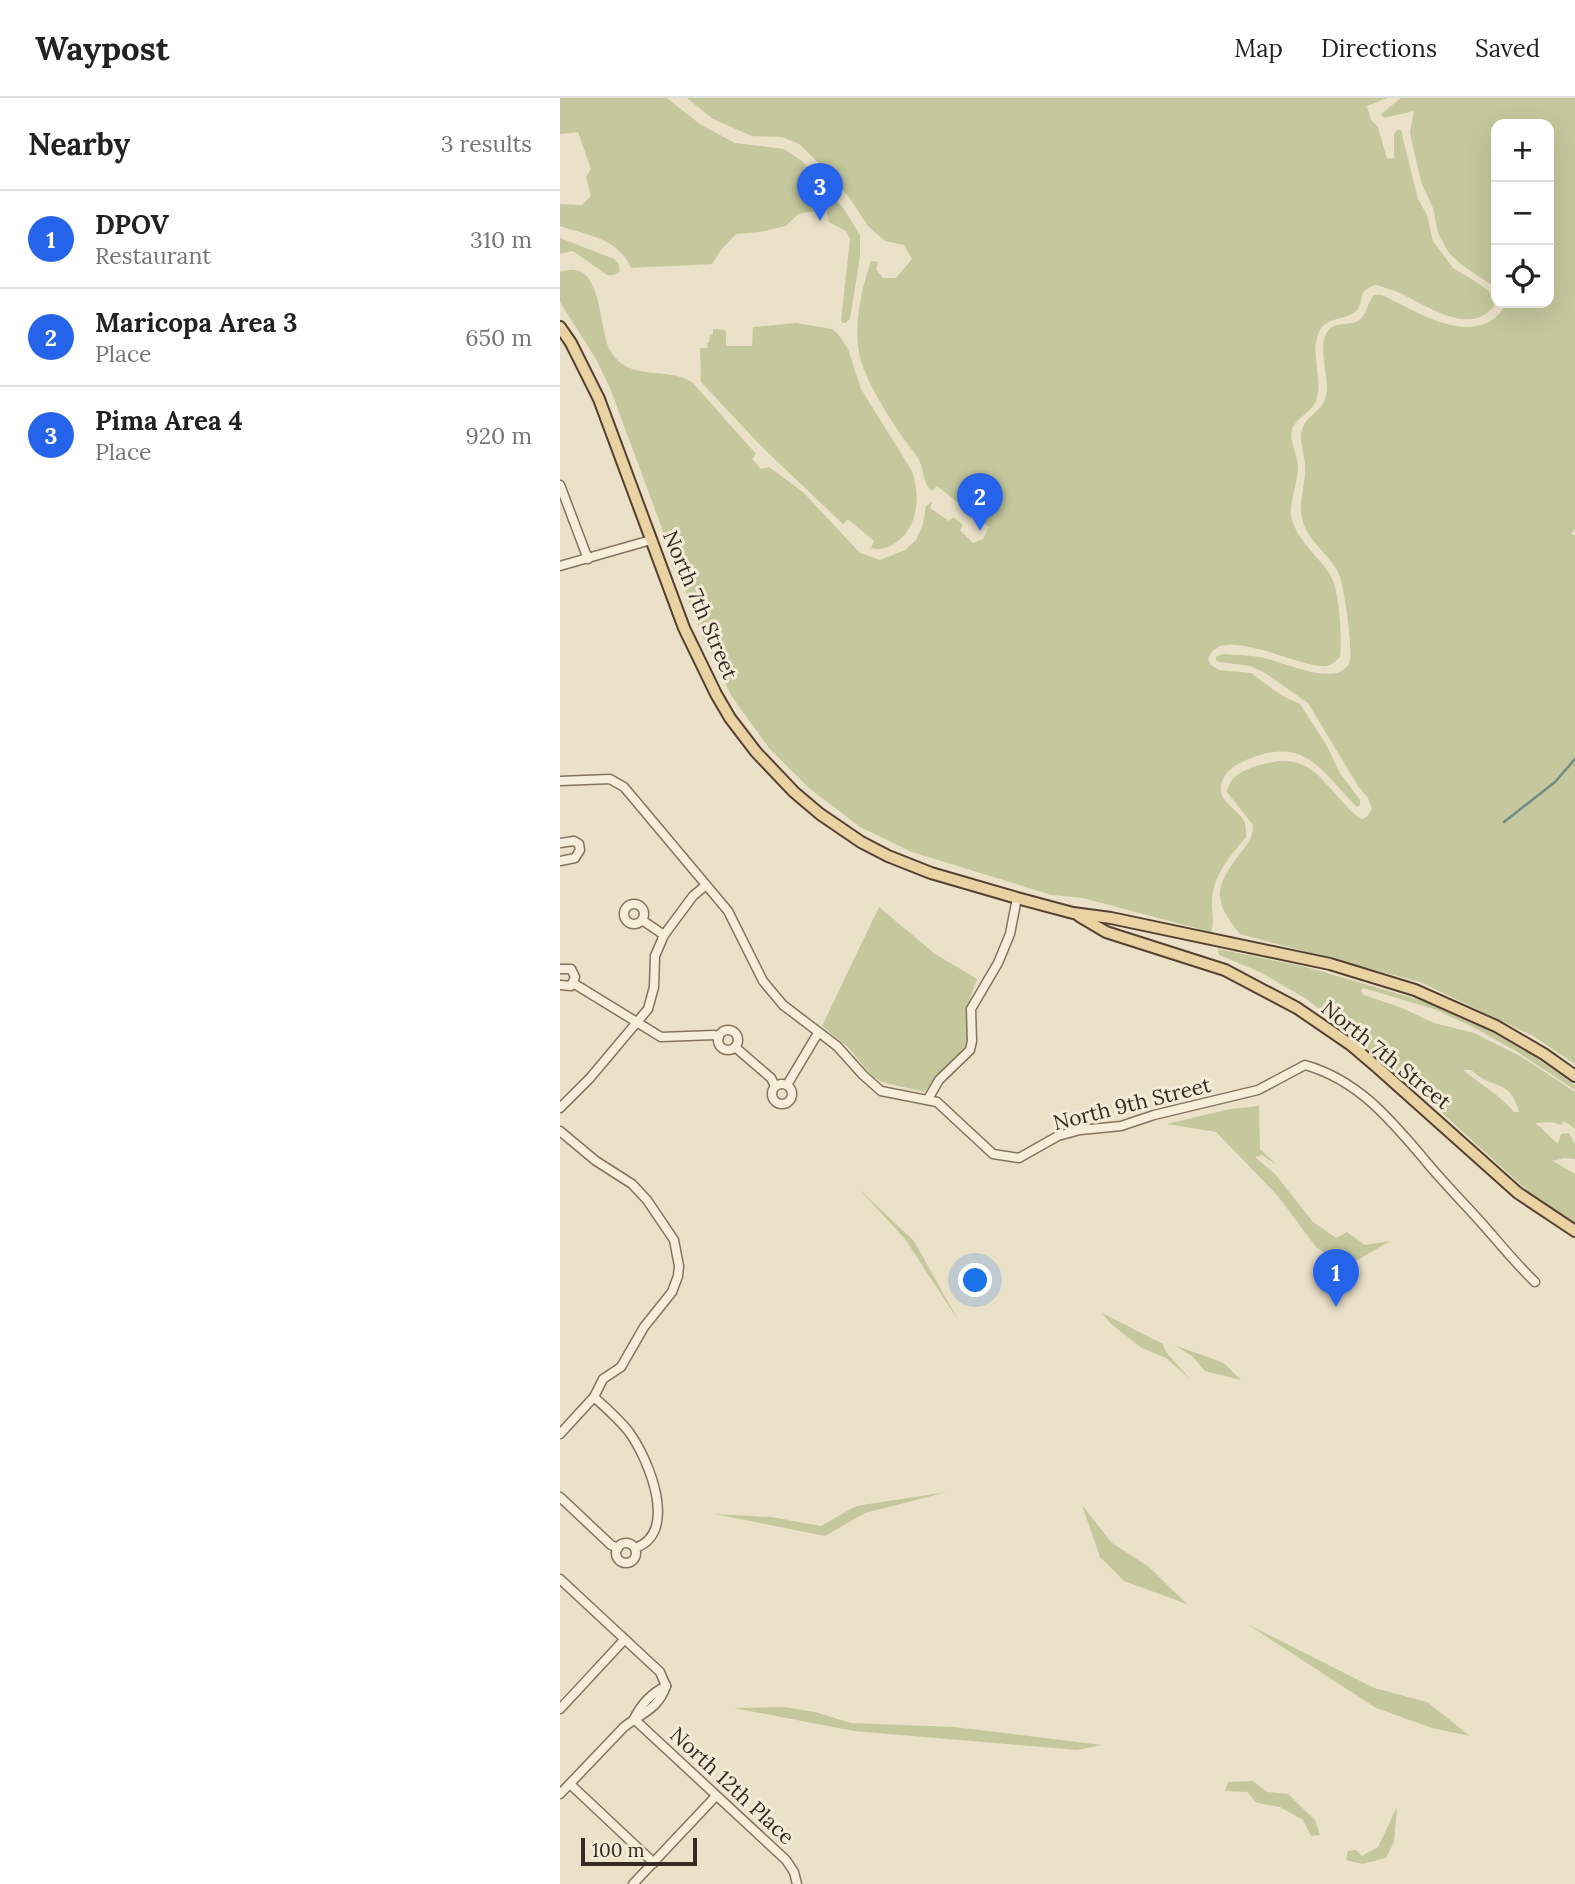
<!DOCTYPE html>
<meta charset="utf-8">
<style>
:root{--surface:#fff;--page:#f2f2f2;--text:#222;--muted:#767676;--line:#e0e0e0;--accent:#2563eb}
body{margin:0;font-family:Lora,serif;background:var(--page);color:var(--text)}
.controls{position:absolute;right:21px;top:21px;display:grid;overflow:hidden;border-radius:14px;box-shadow:0 7px 28px #0002}
.controls button{width:63px;height:63px;display:grid;place-items:center;padding:0;border:0;border-bottom:2px solid var(--line);background:var(--surface);color:var(--text);font:35px sans-serif}
.scale{position:absolute;left:21px;bottom:18px;width:116px;box-sizing:border-box;padding-left:7px;border:4px solid #372b21;border-top:0;font-size:19px;line-height:24px;white-space:nowrap;color:#372b21;-webkit-text-stroke:5px #f3ead7;paint-order:stroke}
.you{position:absolute;left:416px;top:1183px;width:24px;height:24px;margin:-18px;border:5px solid #fff;border-radius:50%;background:#1a73e8;box-shadow:0 0 0 10px #1a73e833}
.badge{display:grid;place-items:center;width:46px;height:46px;border-radius:50%;background:var(--accent);color:#fff;font-size:23px;font-weight:700}
.pin{position:absolute;translate:-50% -58px;filter:drop-shadow(0 2px 4px #0008)}
.pin::after{content:'';position:absolute;top:37px;width:24px;height:21px;background:inherit;clip-path:polygon(0 0,100% 0,50% 100%)}
.list{margin:0;padding:0;list-style:none}
h2{display:flex;justify-content:space-between;align-items:center;height:91px;margin:0;padding:0 28px;font-size:30px}
h2 small{font-size:23px;font-weight:400;color:var(--muted)}
.list li{display:grid;grid-template-columns:46px 1fr auto;gap:21px;align-items:center;box-sizing:border-box;height:98px;padding:0 28px;border-top:2px solid var(--line)}
.list b{display:block;font-size:26px;white-space:nowrap}
.list p{margin:0;font-size:23px;white-space:nowrap;color:var(--muted)}
.list em{font-size:23px;font-style:normal;color:var(--muted)}
.icon{flex:none;width:38px;height:38px;fill:none;stroke:currentColor;stroke-width:2;stroke-linecap:round;stroke-linejoin:round}
.map{position:relative;flex:none;width:1015px;height:1786px;overflow:hidden}
header{display:flex;align-items:center;gap:42px;box-sizing:border-box;height:98px;padding:0 35px;background:var(--surface);border-bottom:2px solid var(--line)}
header strong{font-size:33px}
nav{display:flex;gap:38px;margin-inline-start:auto;font-size:24px}
main{display:flex}
aside{flex:1;background:var(--surface)}
.map>svg:first-child{display:block}
.green{fill:#c4c89c;fill-rule:evenodd}
.lines{fill:none;stroke-linecap:round;stroke-linejoin:round}
.stream{stroke:#708d85;stroke-width:2.5}
.minor-casing{stroke:#85735e;stroke-width:11}
.major-casing{stroke:#544132;stroke-width:14}
.minor{stroke:#f6eeda;stroke-width:8}
.major{stroke:#ead3a3;stroke-width:10}
.labels{text-anchor:middle;stroke-width:6;stroke-linejoin:round;paint-order:stroke}
.street-label{font-size:21px;fill:#372b21;stroke:#f3ead7}
</style>
<header>
<strong>Waypost</strong>
<nav><a>Map</a><a>Directions</a><a>Saved</a></nav>
</header>
<main>
<aside>
<h2>Nearby<small>3 results</small></h2>
<ul class="list">
<li><span class="badge">1</span><div><b>DPOV</b><p>Restaurant</p></div><em>310 m</em></li>
<li><span class="badge">2</span><div><b>Maricopa Area 3</b><p>Place</p></div><em>650 m</em></li>
<li><span class="badge">3</span><div><b>Pima Area 4</b><p>Place</p></div><em>920 m</em></li>
</ul>
</aside>
<div class="map">
<svg width="1015" height="1786" viewBox="0 0 1015 1786">
<rect width="100%" height="100%" fill="#ebe0c8"/>
<!-- green -->
<g class="green">
<path d="M 0,0 L 107,0 L 141,27 L 175,45 L 224,51 L 242,63 L 284,111 L 300,137 L 300,159 L 290,221 L 285,225 L 281,224 L 290,141 L 286,133 L 269,124 L 266,111 L 238,116 L 226,128 L 200,134 L 176,136 L 161,152 L 152,166 L 71,170 C 58,140 29,138 0,128 L 0,106 L 22,107 L 31,98 L 26,79 L 31,71 L 18,34 L 0,36 Z"/>
<path d="M 127,0 L 827,0 L 807,8 L 811,22 L 818,29 L 827,61 L 834,60 L 834,36 L 837,32 L 841,32 L 858,101 L 867,117 L 873,143 L 893,170 L 913,182 L 929,193 L 934,201 L 934,208 C 910,239 868,208 842,196 C 834,192 825,190 816,187 C 795,192 806,205 795,214 C 784,223 766,218 759,234 C 749,255 764,282 756,303 C 751,315 735,320 732,332 C 729,345 738,357 738,369 C 738,385 730,401 731,417 C 734,439 758,458 769,475 C 780,489 782,540 780,559 C 776,563 772,567 766,568 C 740,571 657,523 648,562 L 651,567 L 659,572 L 691,575 L 721,597 L 740,606 L 766,646 L 780,675 L 800,702 L 800,707 L 797,709 L 791,703 C 757,666 741,639 686,662 C 675,667 663,674 661,688 C 659,705 677,710 684,723 C 686,726 686,734 686,739 C 671,758 654,775 652,801 C 651,812 655,823 651,834 L 523,800 L 492,797 L 352,754 L 300,729 L 249,690 L 209,650 L 172,599 L 140,533 L 50,290 L 36,261 L 0,204 L 0,174 C 45,158 37,232 51,254 C 70,285 107,267 133,285 L 196,356 L 192,361 L 201,371 L 209,369 L 243,394 L 300,455 L 320,462 L 345,452 L 356,442 L 363,426 L 366,408 L 372,404 L 370,410 L 389,423 L 393,419 L 403,427 L 400,432 L 413,445 L 423,441 L 429,429 L 377,388 L 372,393 C 363,387 364,370 358,360 C 352,351 345,343 339,334 C 325,312 309,288 301,263 C 292,233 301,192 311,163 L 318,164 L 316,171 L 323,180 L 336,180 L 352,161 L 344,147 L 325,143 L 308,128 L 289,99 L 263,69 L 239,46 L 222,39 L 192,38 L 153,21 Z"/>
<path d="M 841,0 L 1015,0 L 1015,431 L 1011,436 L 1015,437 L 1015,966 L 973,938 L 860,884 L 680,836 C 650,800 656,787 682,753 C 689,745 693,738 693,727 L 667,694 C 670,679 680,674 693,669 C 737,655 750,666 778,699 C 786,707 792,716 802,721 L 807,719 L 812,711 L 808,700 L 798,688 L 748,605 L 705,575 L 690,568 L 660,564 L 656,562 L 656,559 L 662,556 C 676,557 691,557 704,560 C 724,564 762,583 782,573 C 783,572 788,568 789,566 C 794,555 784,488 779,476 C 771,459 748,442 743,424 C 737,404 747,385 745,366 C 744,353 738,342 743,329 C 749,314 766,314 767,290 C 767,275 758,244 768,233 C 776,223 788,228 798,223 C 807,218 807,204 814,197 L 822,197 C 852,211 900,243 932,222 C 939,217 943,213 945,205 L 989,205 L 989,26 L 936,26 L 936,190 L 902,167 L 889,155 L 878,135 L 873,110 L 861,84 L 850,35 L 854,13 L 824,20 L 821,16 Z"/>
<polygon points="0,140 54,161 59,166 60,173 54,177 47,177 13,153 0,156"/>
<path d="M 236,225 L 272,231 L 278,236 L 288,251 L 301,291 L 352,373 C 361,398 358,433 332,447 C 325,451 318,452 311,450 L 314,443 L 288,421 L 283,426 L 200,347 L 141,284 L 140,250 L 148,250 L 147,245 L 149,244 L 150,237 L 153,236 L 153,231 L 166,232 L 166,248 L 192,248 L 193,229 Z"/>
<polygon points="319,809 375,856 417,881 407,908 409,946 364,994 322,984 311,977 289,950 262,928"/>
<path d="M 658,851 L 746,869 L 867,904 L 923,929 L 968,954 L 1015,987 L 1015,992 L 956,953 L 911,928 L 874,911 L 803,890 L 801,893 L 804,897 L 842,910 L 874,925 L 914,935 L 960,958 L 1015,994 L 1015,1031 L 1004,1023 L 1001,1027 L 991,1024 L 975,1025 C 984,1031 990,1041 998,1045 L 1001,1036 L 1009,1035 L 1015,1046 L 1015,1061 L 1004,1060 L 993,1063 L 1015,1076 L 1015,1126 L 973,1098 L 845,981 L 748,902 L 700,874 L 659,857 ZM 903,972 L 911,972 C 934,993 950,980 959,1014 L 954,1014 C 940,997 920,986 903,972 Z"/>
<polygon points="699,1008 700,1051 717,1067 702,1057 695,1059 715,1076 753,1124 776,1140 787,1134 805,1147 830,1143 798,1162 778,1163 756,1149 718,1098 656,1034 607,1026 670,1011"/>
<polygon points="299,1091 354,1143 398,1222 345,1141"/>
<polygon points="542,1215 603,1246 606,1254 630,1281 606,1260 582,1250 551,1226"/>
<polygon points="614,1247 664,1265 681,1282 645,1273 632,1258"/>
<polygon points="387,1394 305,1415 265,1438 155,1416 211,1419 261,1428 296,1408"/>
<polygon points="522,1407 552,1445 589,1469 627,1506 564,1483 540,1459"/>
<polygon points="687,1526 814,1590 867,1604 910,1638 872,1630 816,1610"/>
<polygon points="224,1609 255,1614 291,1625 394,1629 542,1647 517,1652 294,1633 174,1610"/>
<polygon points="693,1683 707,1694 728,1696 755,1722 760,1737 751,1738 743,1722 720,1709 697,1705 687,1694 665,1693 668,1684"/>
<polygon points="837,1709 834,1744 826,1760 802,1766 786,1762 788,1753 796,1752 802,1758 818,1749"/>
</g>
<g class="lines">
<!-- stream -->
<polyline class="stream" points="944,724 995,684 1015,661"/>
<defs>
<g id="minor">
<polyline points="0,387 28,461"/>
<polyline points="0,468 91,442"/>
<path d="M 0,683 L 50,681 L 64,689 L 168,813 L 203,883 L 223,907 L 277,948 L 303,977 L 321,993 L 377,1004 L 433,1056 L 459,1060 L 498,1038 L 520,1032 L 561,1028 L 594,1017 L 698,992 L 745,967 C 798,982 830,1021 864,1061 C 881,1082 900,1101 918,1121 C 937,1142 954,1164 975,1184"/>
<polyline points="0,745 14,743 19,746 20,752 15,760 0,763"/>
<circle cx="74" cy="816" r="10"/>
<polyline points="82,822 104,837"/>
<polyline points="0,871 11,871 15,879 11,888 0,887"/>
<polyline points="13,885 101,939 154,937 159,939"/>
<circle cx="168" cy="942" r="10"/>
<polyline points="175,949 211,980 215,988"/>
<circle cx="222" cy="996" r="10"/>
<polyline points="227,987 258,935"/>
<polyline points="368,1001 379,982 410,952 412,943 411,911 438,865 450,836 457,800"/>
<polyline points="0,1010 30,980 88,911 94,889 95,858 104,837 133,798 146,787"/>
<polyline points="0,1033 36,1063 72,1086 87,1102 114,1142 119,1168 118,1178 112,1194 84,1229 61,1269 43,1281 34,1299 0,1336"/>
<path d="M 34,1299 C 46,1310 59,1321 69,1334 C 88,1360 120,1435 75,1450"/>
<polyline points="0,1399 51,1447 58,1450"/>
<circle cx="66" cy="1455" r="10"/>
<polyline points="0,1481 100,1574 106,1588"/>
<polyline points="0,1611 64,1542"/>
<polyline points="74,1621 226,1762 234,1774 237,1786"/>
<path d="M 74,1621 C 81,1606 92,1595 106,1588"/>
<polyline points="10,1686 94,1765"/>
<path d="M 0,1696 L 64,1629 C 81,1615 98,1612 106,1588"/>
<polyline points="73,1786 156,1698"/>
</g>
<g id="major">
<polyline points="0,229 11,245 39,301 124,530 156,596 170,620 196,654 234,694 260,716 301,744 328,758 371,775 457,800 513,815 551,820 770,866 855,892 936,928 984,956 1015,978"/>
<polyline points="519,818 546,834 665,872 737,910 791,947 818,970 958,1095 1015,1133"/>
</g>
</defs>
<!-- minor casing -->
<use href="#minor" class="minor-casing"/>
<!-- major casing -->
<use href="#major" class="major-casing"/>
<!-- minor -->
<use href="#minor" class="minor"/>
<!-- major -->
<use href="#major" class="major"/>
</g>
<g class="labels">
<!-- street labels -->
<g class="street-label">
<text transform="translate(140 507) rotate(67)" y="7">North 7th Street</text>
<text transform="translate(826 957) rotate(39)" y="7">North 7th Street</text>
<text transform="translate(572 1006) rotate(-14)" y="7">North 9th Street</text>
<text transform="translate(172 1688) rotate(43)" y="7">North 12th Place</text>
</g>
</g>
</svg>
<div class="controls">
<button>+</button>
<button>−</button>
<button><svg class="icon" aria-label="locate" viewBox="0 0 24 24"><circle cx="12" cy="12" r="6"/><path d="M12 2v4M12 18v4M2 12h4M18 12h4"/></svg></button>
</div>
<div class="scale">100 m</div>
<div class="you"></div>
<div class="pin badge" style="left:776px;top:1209px">1</div>
<div class="pin badge" style="left:420px;top:433px">2</div>
<div class="pin badge" style="left:260px;top:123px">3</div>
</div>
</main>
